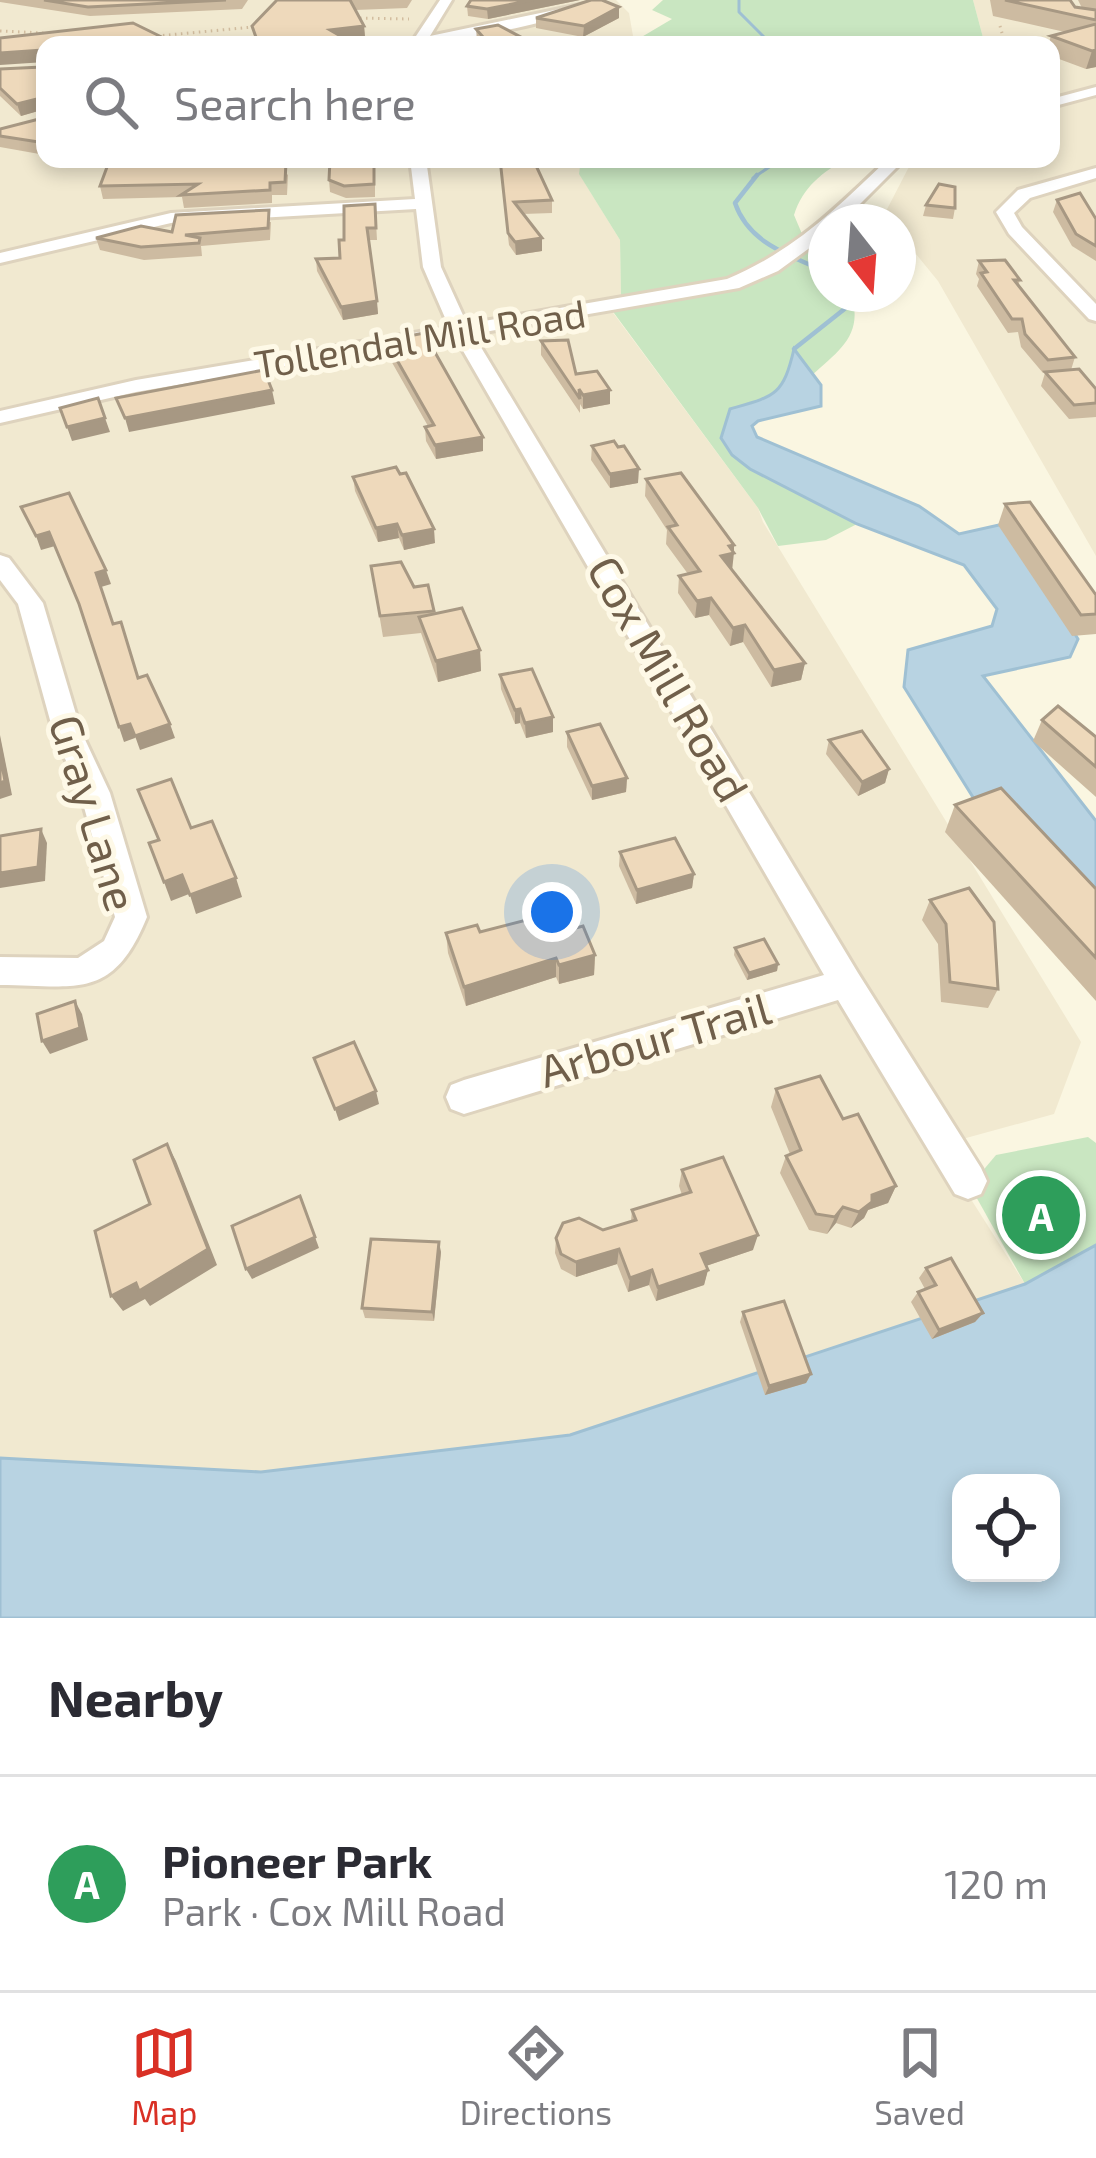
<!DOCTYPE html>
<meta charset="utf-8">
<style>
:root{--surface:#fff;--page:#f7f7f7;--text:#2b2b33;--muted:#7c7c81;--line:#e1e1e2;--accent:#d93025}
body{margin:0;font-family:"Exo 2",sans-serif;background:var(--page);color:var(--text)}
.controls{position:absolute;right:36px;bottom:36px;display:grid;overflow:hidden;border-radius:24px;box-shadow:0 6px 18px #0003}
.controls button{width:108px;height:108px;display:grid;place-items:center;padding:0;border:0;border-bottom:3px solid var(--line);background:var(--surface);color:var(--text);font:60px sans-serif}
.compass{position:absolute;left:808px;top:204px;width:108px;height:108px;border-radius:50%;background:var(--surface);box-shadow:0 6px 18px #0003;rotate:163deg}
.you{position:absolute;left:552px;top:912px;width:42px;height:42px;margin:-30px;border:9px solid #fff;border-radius:50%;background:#1a73e8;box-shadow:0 0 0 18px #1a73e833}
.badge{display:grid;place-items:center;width:78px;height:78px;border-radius:50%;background:var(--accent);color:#fff;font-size:39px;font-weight:700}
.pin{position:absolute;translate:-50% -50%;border:6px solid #fff;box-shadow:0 3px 12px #0006}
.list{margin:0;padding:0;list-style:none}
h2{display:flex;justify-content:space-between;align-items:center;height:156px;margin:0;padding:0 48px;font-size:51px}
h2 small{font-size:39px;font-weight:400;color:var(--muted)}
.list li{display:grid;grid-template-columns:78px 1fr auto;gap:36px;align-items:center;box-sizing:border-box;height:216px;padding:0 48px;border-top:3px solid var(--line)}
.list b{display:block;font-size:45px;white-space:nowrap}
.list p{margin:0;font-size:39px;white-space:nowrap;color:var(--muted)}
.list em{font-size:39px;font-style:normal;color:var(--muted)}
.icon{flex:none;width:66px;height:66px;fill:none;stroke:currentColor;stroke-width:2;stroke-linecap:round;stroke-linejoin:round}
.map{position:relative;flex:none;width:1096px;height:1618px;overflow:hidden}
.search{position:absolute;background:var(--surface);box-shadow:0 6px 18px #0003;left:36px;right:36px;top:36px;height:132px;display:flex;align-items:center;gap:30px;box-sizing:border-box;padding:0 42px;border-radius:24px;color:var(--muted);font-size:45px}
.sheet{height:372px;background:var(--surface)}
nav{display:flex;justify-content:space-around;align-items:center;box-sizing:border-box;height:168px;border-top:3px solid var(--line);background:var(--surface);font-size:33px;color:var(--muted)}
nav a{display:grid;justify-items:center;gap:6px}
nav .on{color:var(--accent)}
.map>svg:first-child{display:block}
.residential{fill:#f1e9d0}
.green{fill:#c9e6c1}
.water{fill:#b8d3e2;stroke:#9fc0d3;stroke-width:3;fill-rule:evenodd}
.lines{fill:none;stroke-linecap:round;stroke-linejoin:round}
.stream-far1{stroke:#9fc0d3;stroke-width:3}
.stream{stroke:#9fc0d3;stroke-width:4.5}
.minor-casing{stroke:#ded3be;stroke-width:6}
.path{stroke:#d2bd9f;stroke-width:3;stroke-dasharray:1.5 4.5;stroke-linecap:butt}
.minor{fill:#fff;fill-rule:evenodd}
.wall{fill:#cdbba1}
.shaded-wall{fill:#a79883}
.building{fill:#eed9bb;stroke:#a79883;stroke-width:3}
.labels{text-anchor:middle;stroke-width:10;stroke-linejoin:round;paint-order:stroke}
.far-street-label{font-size:39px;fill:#705f4a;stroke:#fef9e7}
.street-label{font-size:45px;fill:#705f4a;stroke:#fef9e7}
</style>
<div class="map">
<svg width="1096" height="1618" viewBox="0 0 1096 1618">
<rect width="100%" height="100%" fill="#faf6e1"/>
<!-- residential -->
<g class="residential">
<polygon points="0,0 616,0 629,13 633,36 594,45 45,45 45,159 581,159 580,175 620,240 621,297 611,310 758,508 763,522 1081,1042 1054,1114 937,1146 1025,1284 570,1435 261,1472 0,1458"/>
<polygon points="973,0 1096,0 1096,556 938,281 898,232 898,222 890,222 884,215 913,159 1051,159 1051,45 985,45"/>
</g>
<!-- green -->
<g class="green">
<polygon points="663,0 973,0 985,45 628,45 672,19 652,10"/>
<path d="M 581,159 L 847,159 C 822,172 803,187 794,215 L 805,241 L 826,262 L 826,294 L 851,294 C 864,334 840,350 812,375 L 795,351 C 783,396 774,396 730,409 L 750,469 L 857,524 L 826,540 L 778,546 L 758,508 L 611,309 L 621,297 L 620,240 L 579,174 Z"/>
<polygon points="1088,1137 1096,1143 1096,1245 1025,1284 970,1186 996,1155"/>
</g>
<!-- water -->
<g class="water">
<path d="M 794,349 L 821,385 L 821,406 L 758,421 L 752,426 L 757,437 L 919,506 L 959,534 L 1008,523 L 1078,639 L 1070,657 L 983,676 L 1096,821 L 1096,937 L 986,818 L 904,687 L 908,650 L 992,626 L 997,609 L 964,565 L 857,524 L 750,469 L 732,455 L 721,438 L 730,409 C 775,396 783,396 794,349 Z"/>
<path d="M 1096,1245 L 1096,1618 L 0,1618 L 0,1458 L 261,1472 L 570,1435 L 1025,1284 ZM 961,1483 L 1051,1483 L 1051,1573 L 961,1573 Z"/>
</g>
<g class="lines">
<!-- stream-far1 -->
<g class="stream-far1">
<polyline points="739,0 739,12 772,45"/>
<polyline points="753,178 781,159"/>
</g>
<!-- stream -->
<g class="stream">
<path d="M 757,175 L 735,203 C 749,244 790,255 826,272"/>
<polyline points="794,349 847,307 845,294"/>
</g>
<defs>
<g id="minor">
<path d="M 440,0 L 452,0 L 430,36 L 603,0 C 570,22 439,45 397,45 L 414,39 Z"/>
<polygon points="1096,87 1096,95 1051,107 1051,99"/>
<path d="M 410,159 L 426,159 L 441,267 L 467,324 L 727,279 C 794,251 837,208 888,159 L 905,159 L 842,222 L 826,222 L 826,236 L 778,271 L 739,288 L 473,334 L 858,973 L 981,1168 L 987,1181 L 981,1194 L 968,1199 L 955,1194 L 838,1000 L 464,1114 L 451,1109 L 446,1097 L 451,1085 L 464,1080 L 824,975 L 455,337 L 136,392 L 0,423 L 0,411 L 136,380 L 449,327 L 423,267 L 416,209 L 171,223 L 0,263 L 0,253 L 171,213 L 415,199 Z"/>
<polygon points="1096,168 1096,178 1030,198 1014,213 1022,227 1096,304 1096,321 1089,319 1009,234 996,212 1018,190"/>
<path d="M 0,555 L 9,558 L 43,603 L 81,731 L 110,793 L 147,917 C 113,1000 79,986 0,985 L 0,957 L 78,958 L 104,941 L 115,917 L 80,793 L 53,731 L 18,604 L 0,580 Z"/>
</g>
</defs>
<!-- minor casing -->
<use href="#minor" class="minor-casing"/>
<!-- path -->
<g class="path">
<polyline points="354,18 409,19"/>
<polyline points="1000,26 1002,33"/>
<polyline points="0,31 44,33"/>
<polyline points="157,36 253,27"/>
</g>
<!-- minor -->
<use href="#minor" class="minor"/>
</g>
<!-- wall -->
<g class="wall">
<polygon points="0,0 248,0 242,9 90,16 0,2"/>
<polygon points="277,0 412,0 407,8 355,10 364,26 365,37 346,39 255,40 252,26"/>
<polygon points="580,0 488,19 468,16 467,6"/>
<polygon points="990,0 1070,0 1075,7 1082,8 1078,0 1096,0 1096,67 1086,69 1051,56 1051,45 1048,45 1051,36 1065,32 993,16"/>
<polygon points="619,7 619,18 583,37 536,28 536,18"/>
<polygon points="476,29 536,45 481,45 477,40"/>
<polygon points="45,64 45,155 0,147 0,129 43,118 45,109 21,116 0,96 0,69 42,67"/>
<polygon points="70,159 96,159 97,164"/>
<polygon points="375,159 375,197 346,198 330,192 329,180"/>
<polygon points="499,159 552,200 552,213 523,214 542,238 542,251 516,255 509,245"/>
<polygon points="276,163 288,175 287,195 272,195 272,203 184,208 182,197 103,199 100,186"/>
<polygon points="1057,200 1096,219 1096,261 1072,246 1053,212"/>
<polygon points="375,204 377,240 369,240 378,314 343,320 317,271 316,259 340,258 344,240"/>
<polygon points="926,205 955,208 953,219 923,216"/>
<polygon points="271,222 270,240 201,246 202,256 144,260 100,250 96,238"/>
<polygon points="979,261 1020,280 1018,286 1075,357 1071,370 1096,389 1096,417 1069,419 1041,386 1045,373 1043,373 1021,347 1018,332 1008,333 977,286 979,279 976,274"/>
<polygon points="404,337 483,451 436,459 426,441 425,427 428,426 390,359 389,346 405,343"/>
<polygon points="541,341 576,374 610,404 583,409 580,404 580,413 541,355"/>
<polygon points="592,446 638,483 610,488 591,460"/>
<polygon points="353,477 435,543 404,550 399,538 378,542 355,491"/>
<polygon points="646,479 733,552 732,570 805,663 801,680 771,687 743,642 730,646 709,615 695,618 678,593 679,576 688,574 666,544 667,530 645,496"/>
<polygon points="1005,504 1096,595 1096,634 1072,636 998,525"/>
<polygon points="371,566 414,587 428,585 435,614 480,650 481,671 438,682 421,633 383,637"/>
<polygon points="500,675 553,732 526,738 520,723 515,724 501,689"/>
<polygon points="1042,720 1096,737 1096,797 1033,741"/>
<polygon points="567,732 627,778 626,792 592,800 567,747"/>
<polygon points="829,740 889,769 885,783 858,796 826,754"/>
<polygon points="955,805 1096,889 1096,1001 945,832"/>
<polygon points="620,852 694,874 692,888 636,904 619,866"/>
<polygon points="930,900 998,989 988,1008 941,1002 938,944 922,920"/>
<polygon points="480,932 554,934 595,955 594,975 559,984 556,977 466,1006 448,953 446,933"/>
<polygon points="735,948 778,964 777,971 747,980 734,955"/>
<polygon points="776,1089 843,1119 896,1186 888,1203 868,1210 864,1218 851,1228 836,1223 827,1234 809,1230 780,1173 786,1156 790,1154 771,1107"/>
<polygon points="682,1170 753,1250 706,1266 708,1270 704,1285 656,1301 649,1285 628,1292 617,1264 576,1277 561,1269 555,1253 556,1238 603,1230 631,1221 632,1210 682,1195 679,1186"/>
<polygon points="441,1252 434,1321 365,1318 362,1308"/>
<polygon points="926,1268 983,1313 975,1322 932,1339 911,1302 918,1292 925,1289 919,1278"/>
<polygon points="743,1312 811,1374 806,1383 765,1395 740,1322"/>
</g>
<!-- shaded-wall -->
<g class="shaded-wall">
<polygon points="533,0 580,0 488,19 487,9"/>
<polygon points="619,7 619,18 583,37 584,26"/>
<polygon points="364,26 365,37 331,41 330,30"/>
<polygon points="42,50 45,62 0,65 0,53"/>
<polygon points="1096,50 1096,67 1086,69 1092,51"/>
<polygon points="45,97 45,109 21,116 17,104"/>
<polygon points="265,159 280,159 262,176 259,164"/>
<polygon points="542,238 542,251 516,255 515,242"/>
<polygon points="377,301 378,314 343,320 341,307"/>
<polygon points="272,390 275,404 129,432 125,418"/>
<polygon points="610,390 610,404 583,409 583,395"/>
<polygon points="105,418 110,432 72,441 67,427"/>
<polygon points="483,437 483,451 436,459 435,445"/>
<polygon points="639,469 638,483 610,488 610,474"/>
<polygon points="397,524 399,538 378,542 376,528"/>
<polygon points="434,529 435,543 404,550 402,535"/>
<polygon points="49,532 55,546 41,550 36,536"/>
<polygon points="734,545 734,553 732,570 721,556 729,546"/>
<polygon points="106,570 111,584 101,587 96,573"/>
<polygon points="711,598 709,615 695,618 697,601"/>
<polygon points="745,625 743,642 730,646 733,628"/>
<polygon points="480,650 481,671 438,682 436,661"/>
<polygon points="805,663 801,680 771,687 774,670"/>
<polygon points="520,709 520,723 515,724 515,710"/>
<polygon points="553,717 553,732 526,738 525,723"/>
<polygon points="130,724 135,738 124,742 119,727"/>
<polygon points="170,724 175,738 140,750 135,736"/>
<polygon points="0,735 12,795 0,799"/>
<polygon points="889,769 885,783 858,796 862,782"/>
<polygon points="627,778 626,792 592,800 592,786"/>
<polygon points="41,829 47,843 45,881 0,888 0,873"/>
<polygon points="694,874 692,888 636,904 637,890"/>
<polygon points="182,875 189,894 171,901 164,882"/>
<polygon points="236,878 242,897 196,914 190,895"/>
<polygon points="595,955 594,975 559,984 559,965"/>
<polygon points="556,958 556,977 466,1006 464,987"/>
<polygon points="778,964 777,971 747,980 749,973"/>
<polygon points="75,1001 82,1014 88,1040 50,1054 42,1041"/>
<polygon points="376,1091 379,1104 339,1121 335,1109"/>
<polygon points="167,1144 176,1161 217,1265 150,1306 145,1299 123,1311 111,1296 136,1283"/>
<polygon points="896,1186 888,1203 868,1210 864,1218 851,1228 859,1212 872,1195"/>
<polygon points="843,1207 836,1223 827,1234 835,1217"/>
<polygon points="758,1235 753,1250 697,1269 701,1254"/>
<polygon points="315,1237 319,1248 252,1279 246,1269"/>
<polygon points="439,1242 441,1252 434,1321 432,1312"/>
<polygon points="619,1249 617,1264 576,1277 576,1262"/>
<polygon points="652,1270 649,1285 628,1292 630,1278"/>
<polygon points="708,1270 704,1285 656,1301 658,1287"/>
<polygon points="983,1313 975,1322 932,1339 939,1330"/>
<polygon points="811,1374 806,1383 765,1395 769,1386"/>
</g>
<!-- building -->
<g class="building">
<polygon points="44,0 226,0 88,7"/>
<polygon points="277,0 350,0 364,26 330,30 356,45 230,45 230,42 257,40 252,26"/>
<polygon points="471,0 533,0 487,9 467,6"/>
<polygon points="591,0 602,0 619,7 584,26 536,18"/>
<polygon points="1005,0 1070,0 1075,7 1096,10 1096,20"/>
<polygon points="133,23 178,45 45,45 45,59 42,50 0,53 0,38"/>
<polygon points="1096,24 1096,50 1092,51 1051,36"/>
<polygon points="498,25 536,45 490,45 476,29"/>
<polygon points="45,64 45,97 17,104 0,88 0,69 42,67"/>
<polygon points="45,109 45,143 0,136 0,129 43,118"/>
<polygon points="110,159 265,159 259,164 286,162 285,182 270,183 270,190 181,195 198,184 100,186"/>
<polygon points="345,159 374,159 374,184 344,186 329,180 330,160"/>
<polygon points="500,159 533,159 552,200 514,202 542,238 515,242 508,233"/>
<polygon points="939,184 955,187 955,208 926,205"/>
<polygon points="1080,193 1096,219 1096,246 1076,234 1057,200"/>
<polygon points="375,204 376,228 367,228 377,301 341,307 316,259 340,258 339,240 344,240 344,206"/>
<polygon points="269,210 268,228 185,235 200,238 199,243 141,247 96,238 141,226 172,232 176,215"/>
<polygon points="1005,260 1020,280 1014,280 1075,357 1048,360 1025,334 1022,319 1012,319 981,273 987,272 979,261"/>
<polygon points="424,333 483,437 435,445 425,427 434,425 389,346 407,342 404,337"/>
<polygon points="568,340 576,374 597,371 610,390 583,395 579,389 580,399 541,341"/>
<polygon points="1079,369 1096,389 1096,403 1074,405 1045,372"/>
<polygon points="264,370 272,390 125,418 116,398"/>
<polygon points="98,398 105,418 67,427 60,408"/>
<polygon points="614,441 618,447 624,446 639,469 610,474 592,446"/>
<polygon points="396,467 400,474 406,473 434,529 402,535 397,524 376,528 353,477"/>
<polygon points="681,473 734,545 729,546 734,553 721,556 805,663 774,670 745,625 733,628 711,598 697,601 679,576 700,571 668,527 677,525 646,479"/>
<polygon points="69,493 106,570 96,573 113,624 121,622 138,678 147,675 170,724 135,736 130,724 119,727 79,604 49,532 36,536 21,507"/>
<polygon points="1030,502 1096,595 1096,614 1081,615 1005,504"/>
<polygon points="401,562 414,587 428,585 434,611 380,616 371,566"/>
<polygon points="462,608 480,650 436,661 419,617"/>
<polygon points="532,669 553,717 525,723 520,709 515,710 500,675"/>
<polygon points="1058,706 1096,737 1096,767 1042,720"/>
<polygon points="600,724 627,778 592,786 567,732"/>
<polygon points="862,731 889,769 862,782 829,740"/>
<polygon points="0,755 5,781 0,783"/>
<polygon points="171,779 191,828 212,821 236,878 190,895 182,875 164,882 149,843 159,840 138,790"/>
<polygon points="1001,788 1096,889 1096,958 955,805"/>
<polygon points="41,829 38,867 0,873 0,836"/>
<polygon points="675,838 694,874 637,890 620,852"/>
<polygon points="969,888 994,922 998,989 950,982 946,924 930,900"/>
<polygon points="546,915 554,934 583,926 595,955 559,965 556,958 464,987 446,933 477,925 480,932"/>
<polygon points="764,939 778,964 749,973 735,948"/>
<polygon points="75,1001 80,1028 42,1041 37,1014"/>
<polygon points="354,1042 376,1091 335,1109 314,1058"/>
<polygon points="820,1076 843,1119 858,1114 896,1186 872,1195 872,1202 859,1212 843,1207 835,1217 816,1214 786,1156 801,1150 776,1089"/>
<polygon points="167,1144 208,1249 139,1291 136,1283 111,1296 95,1231 150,1204 134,1160"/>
<polygon points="723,1157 758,1235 701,1254 708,1270 658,1287 652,1270 630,1278 619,1249 576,1262 561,1254 556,1238 563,1223 579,1218 603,1230 636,1220 632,1210 691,1192 682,1170"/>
<polygon points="300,1196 315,1237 246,1269 232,1226"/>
<polygon points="371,1239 439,1242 432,1312 362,1308"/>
<polygon points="951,1258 983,1313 939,1330 918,1292 936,1285 926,1268"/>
<polygon points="784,1301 811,1374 769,1386 743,1312"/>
</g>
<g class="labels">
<!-- far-street labels -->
<g class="far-street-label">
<text transform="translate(420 339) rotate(-9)" y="14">Tollendal Mill Road</text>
</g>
<!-- street labels -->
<g class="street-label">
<text transform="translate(668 679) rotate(60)" y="16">Cox Mill Road</text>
<text transform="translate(93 813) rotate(73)" y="16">Gray Lane</text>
<text transform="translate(655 1040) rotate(-16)" y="16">Arbour Trail</text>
</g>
</g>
</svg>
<div class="controls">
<button><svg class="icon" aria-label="locate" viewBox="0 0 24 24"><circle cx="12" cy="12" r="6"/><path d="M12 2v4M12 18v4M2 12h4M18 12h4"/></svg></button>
</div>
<svg class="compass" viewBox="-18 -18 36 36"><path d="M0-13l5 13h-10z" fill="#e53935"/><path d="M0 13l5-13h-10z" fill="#7c7c81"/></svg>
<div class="you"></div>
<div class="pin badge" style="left:1041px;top:1215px;background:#2e9e5b">A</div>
<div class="search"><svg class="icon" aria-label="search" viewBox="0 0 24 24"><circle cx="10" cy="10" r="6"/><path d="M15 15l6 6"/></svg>Search here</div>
</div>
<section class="sheet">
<h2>Nearby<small></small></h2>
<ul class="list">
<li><span class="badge" style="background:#2e9e5b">A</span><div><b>Pioneer Park</b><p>Park · Cox Mill Road</p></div><em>120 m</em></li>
</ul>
</section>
<nav>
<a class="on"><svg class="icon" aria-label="map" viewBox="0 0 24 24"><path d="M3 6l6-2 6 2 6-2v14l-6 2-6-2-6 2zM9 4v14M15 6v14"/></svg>Map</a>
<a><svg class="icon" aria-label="directions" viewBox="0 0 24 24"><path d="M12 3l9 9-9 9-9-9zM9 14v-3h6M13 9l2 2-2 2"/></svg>Directions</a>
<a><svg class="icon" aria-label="saved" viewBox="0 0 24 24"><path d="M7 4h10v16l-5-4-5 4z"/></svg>Saved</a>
</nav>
